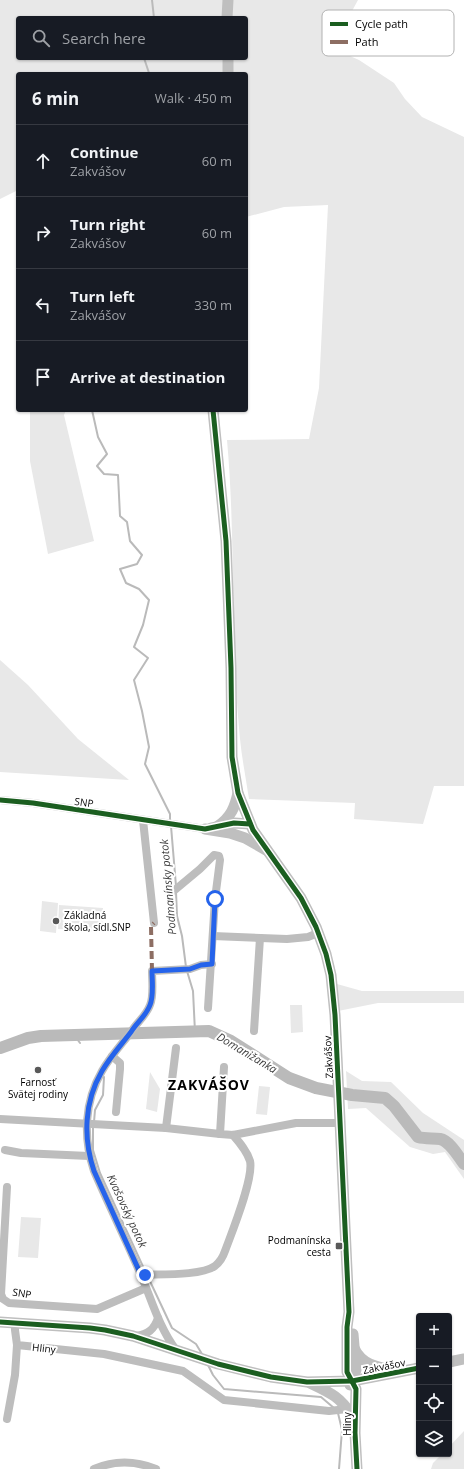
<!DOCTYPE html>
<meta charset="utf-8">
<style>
:root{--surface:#171b24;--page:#242831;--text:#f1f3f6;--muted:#9ea1a6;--line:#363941}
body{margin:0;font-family:"Open Sans",sans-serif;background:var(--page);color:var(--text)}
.controls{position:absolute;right:12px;bottom:12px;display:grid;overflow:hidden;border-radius:4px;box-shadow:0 1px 3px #0004}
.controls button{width:36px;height:36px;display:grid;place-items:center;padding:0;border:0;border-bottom:1px solid var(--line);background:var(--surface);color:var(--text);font:20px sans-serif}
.stop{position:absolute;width:12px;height:12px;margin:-9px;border:3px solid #2563eb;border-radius:50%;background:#fff}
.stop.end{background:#2563eb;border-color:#fff;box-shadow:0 1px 4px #0008}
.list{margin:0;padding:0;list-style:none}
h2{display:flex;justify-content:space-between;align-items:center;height:52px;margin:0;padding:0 16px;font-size:17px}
h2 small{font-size:13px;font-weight:400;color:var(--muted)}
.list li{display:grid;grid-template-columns:26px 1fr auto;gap:12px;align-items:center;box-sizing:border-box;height:72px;padding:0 16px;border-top:1px solid var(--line)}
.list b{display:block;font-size:15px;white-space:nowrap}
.list p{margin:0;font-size:13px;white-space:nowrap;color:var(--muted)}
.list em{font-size:13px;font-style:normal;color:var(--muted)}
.icon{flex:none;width:22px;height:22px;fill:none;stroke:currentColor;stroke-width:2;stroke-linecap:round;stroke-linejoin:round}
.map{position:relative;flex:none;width:464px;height:1469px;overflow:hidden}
.search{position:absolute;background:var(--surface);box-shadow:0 1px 3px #0004;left:16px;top:16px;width:232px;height:44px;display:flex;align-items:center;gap:10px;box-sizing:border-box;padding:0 14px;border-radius:4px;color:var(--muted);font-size:15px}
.panel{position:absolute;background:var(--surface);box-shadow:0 1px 3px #0004;left:16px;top:72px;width:232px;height:340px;border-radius:4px}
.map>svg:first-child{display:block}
.green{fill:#e8e8e8;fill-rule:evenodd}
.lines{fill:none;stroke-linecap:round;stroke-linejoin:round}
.stream{stroke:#bababa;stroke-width:2}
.river{stroke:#bababa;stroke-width:12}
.street{stroke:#bdbdbd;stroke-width:8}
.secondary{stroke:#bfbfbf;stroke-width:11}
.quiet{stroke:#8d6e63;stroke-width:4;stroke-dasharray:8 4;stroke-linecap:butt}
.cycleway-casing{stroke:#fff;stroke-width:8}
.cycleway{stroke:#1b5e20;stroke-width:5}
.route{stroke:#2563eb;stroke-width:5}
.poi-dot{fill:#595959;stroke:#fff;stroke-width:1.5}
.labels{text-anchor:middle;stroke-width:4;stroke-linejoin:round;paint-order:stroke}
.street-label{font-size:10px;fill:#000;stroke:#fff}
.poi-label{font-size:10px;fill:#000;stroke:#fff;text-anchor:start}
.water-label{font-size:11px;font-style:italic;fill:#3e3e3e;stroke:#fff}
.district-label{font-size:14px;font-weight:bold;letter-spacing:1px;fill:#000;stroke:#fff}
.key{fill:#fff;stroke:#b2b2b2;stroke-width:1}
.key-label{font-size:11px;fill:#000}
</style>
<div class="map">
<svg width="464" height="1469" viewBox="0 0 464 1469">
<rect width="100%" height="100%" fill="#fff"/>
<!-- green -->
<g class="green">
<path d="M 0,0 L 358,0 L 332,48 L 359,60 L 394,83 L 405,99 L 422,117 L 464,137 L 464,786 L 434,786 L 423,824 L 354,819 L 355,803 L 249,799 C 246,779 242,759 240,739 C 230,639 236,539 227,440 L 309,439 L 319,388 L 328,205 L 284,207 L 246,217 L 246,74 L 18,74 L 18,190 L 0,199 ZM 18,18 L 246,18 L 246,58 L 18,58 Z"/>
<polygon points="30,410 66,410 64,415 94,541 48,554 30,461"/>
<polygon points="0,660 28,685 78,739 129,780 0,772"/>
<polygon points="42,901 58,903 56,933 40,931"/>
<polygon points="59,905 103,908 102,932 58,929"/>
<polygon points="337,984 362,991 464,991 464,1003 378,1003 338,1011"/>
<polygon points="290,1005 302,1005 303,1032 291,1033"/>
<polygon points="346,1071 362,1081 391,1082 423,1113 464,1140 464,1179 445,1152 433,1154 410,1147 366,1108 348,1109"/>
<polygon points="150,1072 160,1089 157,1112 146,1109"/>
<polygon points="259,1086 270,1087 267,1115 256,1114"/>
<polygon points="21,1217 41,1218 38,1258 18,1257"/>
<polygon points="464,1431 464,1469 431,1469 433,1463 442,1454 449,1454 449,1447"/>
</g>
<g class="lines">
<!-- stream -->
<g class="stream">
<polyline points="152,0 154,18"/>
<polyline points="144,58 149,73 148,74"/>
<polyline points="92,410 98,437 107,454 97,466 104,474 118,475 120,516 127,522 130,541 142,555 137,564 120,569 126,583 139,589 149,600 143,625 134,647 148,658 134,680 142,711 149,747 145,764 170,814 170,822"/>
<polyline points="171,826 176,886"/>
<polyline points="176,892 177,916 182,936 186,967"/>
<polyline points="187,971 193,991 195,1032"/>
<polyline points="74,1035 80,1043"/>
<polyline points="94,1122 95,1110 103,1095 104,1077"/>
<polyline points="93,1126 93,1150 100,1173 146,1273"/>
<polyline points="148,1277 172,1328 196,1344 202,1354"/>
<polyline points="208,1365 213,1375 224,1389 321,1397 334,1408"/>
<polyline points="338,1413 342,1430 339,1469"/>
</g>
<!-- river -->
<path class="river" d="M 0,1048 L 28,1038 L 41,1036 L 209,1031 L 231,1041 L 289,1078 L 316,1088 L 352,1095 L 385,1098 L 394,1106 L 418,1137 C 425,1139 433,1138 440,1139 C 450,1141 458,1156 464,1164"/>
<!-- street -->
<g class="street">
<polyline points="0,800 33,803 205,829"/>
<polyline points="143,820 154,923"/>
<polyline points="170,894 200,869 214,855 219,856 220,860 215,899 208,1008"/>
<polyline points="213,936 287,939 308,937 318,933"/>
<polyline points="254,1031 260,938"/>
<polyline points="112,1056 120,1063 120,1069 116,1112"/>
<polyline points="224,1067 220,1134 233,1135 296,1123 340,1123"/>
<polyline points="0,1119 166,1128 220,1134"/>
<polyline points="166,1128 176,1048"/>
<polyline points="5,1150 21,1153 89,1156"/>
<polyline points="7,1187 1,1294 3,1299 9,1303 97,1309 146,1288"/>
<path d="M 141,1275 C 159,1274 201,1276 215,1266 C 220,1262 223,1257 225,1251 C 232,1232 254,1178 250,1161 C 247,1151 240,1143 233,1135"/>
<polyline points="15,1323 15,1330 17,1345 104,1354 183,1371 224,1400 329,1411 347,1409"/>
<path d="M 136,1336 C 148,1334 154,1330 158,1318"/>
<path d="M 176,1350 C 159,1327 152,1301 141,1275 C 126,1240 109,1206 94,1171 C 83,1138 84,1102 102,1071 C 110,1057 121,1045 131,1032 C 137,1022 146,1016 150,1005 C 154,996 152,981 152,971 L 190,969 L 201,965 L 212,964"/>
<polyline points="7,1419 15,1375 17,1345"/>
<path d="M 94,1469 C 115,1460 136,1461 156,1469"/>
</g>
<!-- secondary -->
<g class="secondary">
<polyline points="227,18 228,0"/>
<polyline points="228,74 228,58"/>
<polyline points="213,410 226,541 231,668 232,757 238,793 253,830 301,898 316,927 326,954 331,975 335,1015 349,1312 347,1327 347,1372 356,1389 355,1433 357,1469"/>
<path d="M 218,826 C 231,817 235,807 238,793"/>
<polyline points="211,828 234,823 250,824"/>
<polyline points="205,829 230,833 245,838 266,850"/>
<polyline points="0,1322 90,1328 105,1330 133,1336 218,1364 271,1377 307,1382 352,1381 419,1368"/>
<path d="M 354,1348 C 362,1365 377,1367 394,1370"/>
<polyline points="449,1362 464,1359"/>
<path d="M 310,1383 C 329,1392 341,1397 352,1416"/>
<polyline points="350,1385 356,1370 353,1334"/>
</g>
<!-- quiet -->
<polyline class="quiet" points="152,971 151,926 154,923"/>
<defs>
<g id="cycleway">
<polyline points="213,410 226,541 231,668 232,757 238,793 253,830 301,898 316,927 326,954 331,975 335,1015 349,1312 347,1327 347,1372 356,1389 355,1433 357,1469"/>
<polyline points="0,800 33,803 205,829 234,823 250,824"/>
<polyline points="0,1322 90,1328 105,1330 133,1336 218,1364 271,1377 307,1382 352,1381 419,1368"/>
</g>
</defs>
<!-- cycleway casing -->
<use href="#cycleway" class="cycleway-casing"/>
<!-- cycleway -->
<use href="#cycleway" class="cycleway"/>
</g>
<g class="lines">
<!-- route -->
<path class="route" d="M 145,1275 L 141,1275 L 94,1171 C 83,1138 84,1102 102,1071 C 110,1057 121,1045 131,1032 C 137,1022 146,1016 150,1005 C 154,996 152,981 152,971 L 190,969 L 201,965 L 212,964 L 215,899"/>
</g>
<!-- markers -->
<g class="poi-dot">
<circle cx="56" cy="921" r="4"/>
<circle cx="38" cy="1070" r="4"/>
<rect x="335" y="1242" width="8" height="8" rx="2"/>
</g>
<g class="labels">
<!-- street labels -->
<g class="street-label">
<text transform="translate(84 802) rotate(8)" y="4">SNP</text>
<text transform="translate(328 1057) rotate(-93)" y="4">Zakvášov</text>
<text transform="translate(22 1293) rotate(9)" y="4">SNP</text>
<text transform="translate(44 1348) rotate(6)" y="4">Hliny</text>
<text transform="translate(384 1366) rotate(-11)" y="4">Zakvášov</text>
<text transform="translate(347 1424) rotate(-90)" y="4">Hliny</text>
</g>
<!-- poi labels -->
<g class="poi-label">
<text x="64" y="919">Základná<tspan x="64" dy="12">škola, sídl.SNP</tspan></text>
<text x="38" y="1086" text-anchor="middle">Farnosť<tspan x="38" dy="12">Svätej rodiny</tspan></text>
<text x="331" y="1244" text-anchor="end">Podmanínska<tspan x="331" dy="12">cesta</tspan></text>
</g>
<!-- water labels -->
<g class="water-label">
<text transform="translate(168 887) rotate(-95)" y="4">Podmanínsky potok</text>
<text transform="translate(247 1053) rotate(31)" y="4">Domanižanka</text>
<text transform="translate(127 1211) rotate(65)" y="4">Kvašovský potok</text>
</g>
<!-- district labels -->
<g class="district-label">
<text x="209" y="1090">ZAKVÁŠOV</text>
</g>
</g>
<!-- legend -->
<rect x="322" y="10" width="132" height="46" rx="6" class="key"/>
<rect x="330" y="22" width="18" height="4" fill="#1b5e20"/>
<rect x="330" y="40" width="18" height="4" fill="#8d6e63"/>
<g class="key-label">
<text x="355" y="28">Cycle path</text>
<text x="355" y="46">Path</text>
</g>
</svg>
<div class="controls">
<button>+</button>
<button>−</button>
<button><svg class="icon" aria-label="locate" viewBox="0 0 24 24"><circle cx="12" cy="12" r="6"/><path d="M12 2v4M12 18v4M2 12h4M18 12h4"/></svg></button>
<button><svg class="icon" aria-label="layers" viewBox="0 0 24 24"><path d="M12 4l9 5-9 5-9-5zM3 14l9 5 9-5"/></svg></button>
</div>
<div class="stop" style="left:215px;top:899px"></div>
<div class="stop end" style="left:145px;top:1275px"></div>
<div class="search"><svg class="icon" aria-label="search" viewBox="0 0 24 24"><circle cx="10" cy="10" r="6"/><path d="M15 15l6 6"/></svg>Search here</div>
<section class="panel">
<h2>6 min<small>Walk · 450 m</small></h2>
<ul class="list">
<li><svg class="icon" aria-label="ahead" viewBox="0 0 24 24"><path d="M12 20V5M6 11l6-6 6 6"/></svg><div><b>Continue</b><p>Zakvášov</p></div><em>60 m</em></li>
<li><svg class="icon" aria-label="right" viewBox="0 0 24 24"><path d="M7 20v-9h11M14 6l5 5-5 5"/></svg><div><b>Turn right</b><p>Zakvášov</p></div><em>60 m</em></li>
<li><svg class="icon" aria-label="left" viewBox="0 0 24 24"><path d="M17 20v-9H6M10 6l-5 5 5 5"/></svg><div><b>Turn left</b><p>Zakvášov</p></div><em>330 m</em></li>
<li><svg class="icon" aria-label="arrive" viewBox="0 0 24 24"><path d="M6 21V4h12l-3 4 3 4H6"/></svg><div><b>Arrive at destination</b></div></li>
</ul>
</section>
</div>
